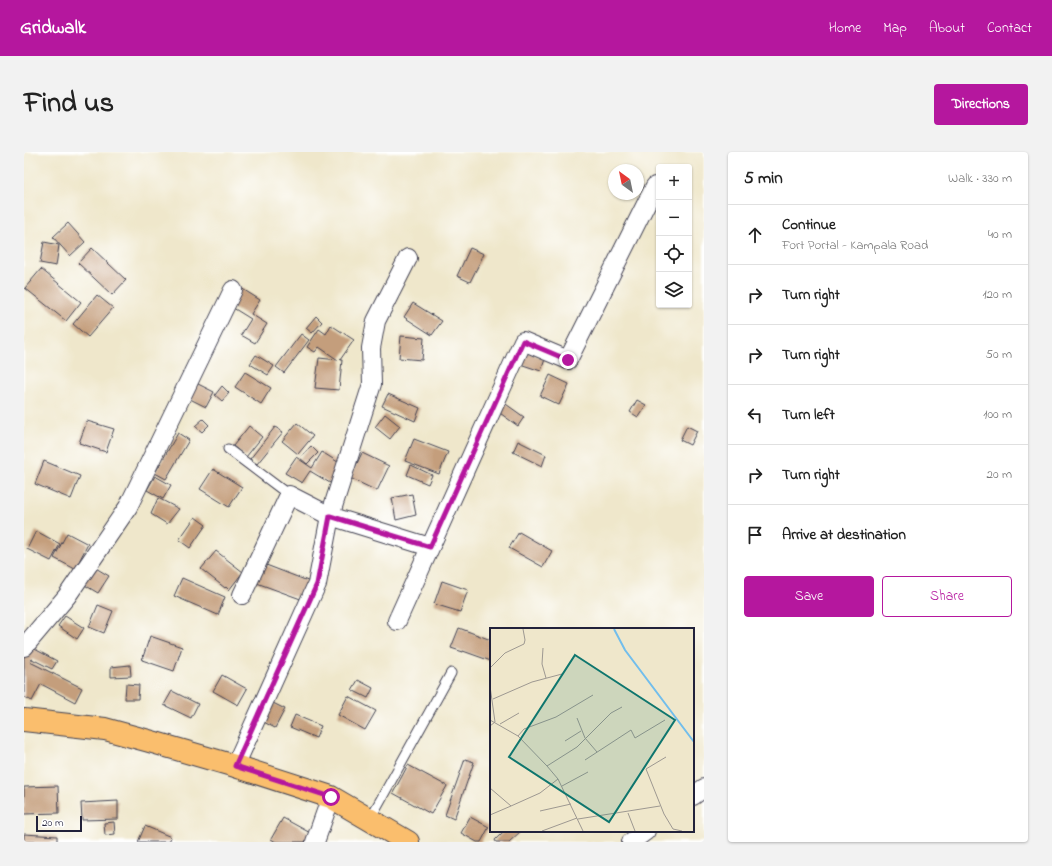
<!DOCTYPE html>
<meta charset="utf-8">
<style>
:root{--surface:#fff;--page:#f2f2f2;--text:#222;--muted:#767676;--line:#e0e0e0;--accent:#b5179e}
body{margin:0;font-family:"Indie Flower",sans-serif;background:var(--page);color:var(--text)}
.controls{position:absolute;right:12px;top:12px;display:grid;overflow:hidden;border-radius:4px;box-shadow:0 1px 3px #0004}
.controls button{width:36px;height:36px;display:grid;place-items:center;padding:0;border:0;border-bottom:1px solid var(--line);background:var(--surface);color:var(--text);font:20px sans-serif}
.compass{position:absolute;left:584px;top:12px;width:36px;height:36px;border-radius:50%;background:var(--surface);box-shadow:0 1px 3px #0004;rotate:327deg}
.scale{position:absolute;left:12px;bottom:10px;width:46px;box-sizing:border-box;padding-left:4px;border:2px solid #22223b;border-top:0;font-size:11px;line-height:14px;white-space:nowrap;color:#22223b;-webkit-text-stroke:3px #fff;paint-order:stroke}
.stop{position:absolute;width:12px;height:12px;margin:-9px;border:3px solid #b5179e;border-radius:50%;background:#fff}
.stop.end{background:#b5179e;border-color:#fff;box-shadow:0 1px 4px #0008}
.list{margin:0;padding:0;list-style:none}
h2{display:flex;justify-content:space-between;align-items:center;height:52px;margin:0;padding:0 16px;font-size:17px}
h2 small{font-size:13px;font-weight:400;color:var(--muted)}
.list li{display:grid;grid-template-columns:26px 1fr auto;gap:12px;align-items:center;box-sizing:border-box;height:60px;padding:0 16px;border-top:1px solid var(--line)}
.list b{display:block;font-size:15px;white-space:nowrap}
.list p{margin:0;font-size:13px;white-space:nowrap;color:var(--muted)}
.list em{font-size:13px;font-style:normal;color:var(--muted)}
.actions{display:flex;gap:8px;padding:12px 16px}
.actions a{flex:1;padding:9px 0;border:1px solid var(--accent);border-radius:4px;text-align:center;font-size:14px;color:var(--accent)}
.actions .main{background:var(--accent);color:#fff}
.icon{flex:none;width:22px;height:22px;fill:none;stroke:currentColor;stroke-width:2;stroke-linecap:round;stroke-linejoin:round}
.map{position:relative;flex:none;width:680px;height:690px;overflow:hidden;border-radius:4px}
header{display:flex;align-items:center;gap:24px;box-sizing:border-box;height:56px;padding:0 20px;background:var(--accent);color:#fff}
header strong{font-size:19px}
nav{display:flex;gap:22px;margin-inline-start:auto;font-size:14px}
.intro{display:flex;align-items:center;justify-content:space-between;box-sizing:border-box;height:96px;padding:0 24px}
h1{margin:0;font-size:28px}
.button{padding:10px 18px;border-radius:4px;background:var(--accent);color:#fff;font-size:14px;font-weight:700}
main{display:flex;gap:24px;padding:0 24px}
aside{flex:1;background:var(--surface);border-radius:4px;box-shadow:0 1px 3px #0004}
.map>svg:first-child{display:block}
.building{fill:#c49e7c}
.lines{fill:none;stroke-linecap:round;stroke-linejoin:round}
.lane-casing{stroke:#414051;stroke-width:11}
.street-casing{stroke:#414051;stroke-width:20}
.primary-casing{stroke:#414051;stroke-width:24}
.lane{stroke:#fff;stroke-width:9}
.street{stroke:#fff;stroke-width:18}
.primary{stroke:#fabe6d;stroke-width:22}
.route{stroke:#b5179e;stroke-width:5}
.inset-river{fill:none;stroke:#72beec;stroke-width:2}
.inset-road{fill:none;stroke:#9d9891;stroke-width:1}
.view{fill:#0f766e;fill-opacity:0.15;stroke:#0f766e;stroke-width:2}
.inset-edge{fill:none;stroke:#22223b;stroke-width:2}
</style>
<header>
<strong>Gridwalk</strong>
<nav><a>Home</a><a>Map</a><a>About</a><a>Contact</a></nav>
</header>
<div class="intro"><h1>Find us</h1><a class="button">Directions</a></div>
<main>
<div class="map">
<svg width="680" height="690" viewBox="0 0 680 690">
<rect width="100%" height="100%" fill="#fff"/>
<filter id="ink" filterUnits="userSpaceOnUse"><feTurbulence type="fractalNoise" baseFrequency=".025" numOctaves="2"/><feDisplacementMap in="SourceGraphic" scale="8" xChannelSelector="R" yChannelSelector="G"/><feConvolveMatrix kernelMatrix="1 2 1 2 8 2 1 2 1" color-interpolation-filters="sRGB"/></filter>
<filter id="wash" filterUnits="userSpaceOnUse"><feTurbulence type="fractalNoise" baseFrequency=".012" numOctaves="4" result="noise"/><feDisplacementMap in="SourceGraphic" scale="16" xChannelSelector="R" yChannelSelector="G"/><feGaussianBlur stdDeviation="0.9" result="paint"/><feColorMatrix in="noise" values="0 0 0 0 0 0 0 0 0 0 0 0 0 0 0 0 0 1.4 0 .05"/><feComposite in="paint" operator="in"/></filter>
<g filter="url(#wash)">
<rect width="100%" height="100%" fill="#efe7cb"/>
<g id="blocks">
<!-- building -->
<g class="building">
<polygon points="44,71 61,90 46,104 29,85"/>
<polygon points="20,90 35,93 32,114 16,111"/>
<polygon points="68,96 102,128 88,143 54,111"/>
<polygon points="446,96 460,102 446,130 433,124"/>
<polygon points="17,117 57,150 42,169 1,136"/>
<polygon points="217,136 236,148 227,162 243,172 231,191 217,183 227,167 206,154"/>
<polygon points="73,143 89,156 64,185 49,172"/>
<polygon points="389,151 418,169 408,183 380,165"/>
<polygon points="292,164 298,170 288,181 282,176"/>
<polygon points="307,173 330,188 316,208 318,208 315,238 291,236 295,206 314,208 295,195 291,200 283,195 295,177 302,182"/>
<polygon points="277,182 285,188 260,221 252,215"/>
<polygon points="377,184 400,186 398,208 375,206"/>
<polygon points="498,198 521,207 517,219 493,211"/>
<polygon points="232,203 250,214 244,223 226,212"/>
<polygon points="221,220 247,236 237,252 211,235"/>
<polygon points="526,223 545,232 535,253 516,244"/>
<polygon points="172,231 190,240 182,255 164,246"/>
<polygon points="198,234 205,241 198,249 191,243"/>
<polygon points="364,242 396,256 391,269 358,254"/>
<polygon points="613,248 622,253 614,265 606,260"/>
<polygon points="479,250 500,265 494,274 473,259"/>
<polygon points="361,262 376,274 366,287 351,275"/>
<polygon points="179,267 185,273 178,280 171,274"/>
<polygon points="63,269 90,277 82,300 55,291"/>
<polygon points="273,271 289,284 274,302 258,289"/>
<polygon points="225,274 238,285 222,305 209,294"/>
<polygon points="663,274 673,279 666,293 656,288"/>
<polygon points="251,275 259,280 233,312 226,307"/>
<polygon points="154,281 165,288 142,327 131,321"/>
<polygon points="390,287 424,300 415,322 381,309"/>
<polygon points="494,289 522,303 518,314 489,300"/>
<polygon points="287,294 294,301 283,312 276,306"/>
<polygon points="298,300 317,312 306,331 286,319 278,331 261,321 272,305 288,316"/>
<polygon points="338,301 365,314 353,339 326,326"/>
<polygon points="20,309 56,324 47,347 11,332"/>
<polygon points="387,313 408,323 404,332 383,323"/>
<polygon points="189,317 218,335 205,355 176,337"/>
<polygon points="131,324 147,333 139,347 123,338"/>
<polygon points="388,342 392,363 372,368 368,346"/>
<polygon points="134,346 155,357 143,372 127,362"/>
<polygon points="171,365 182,373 166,396 155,388"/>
<polygon points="12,379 36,392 27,409 3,397"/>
<polygon points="495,380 528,399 519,415 485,396"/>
<polygon points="43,381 64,392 51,417 30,406"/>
<polygon points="192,399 219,420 205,438 202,435 201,436 177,417"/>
<polygon points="237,411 289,431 282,449 230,430"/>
<polygon points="70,415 85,424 74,441 59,432"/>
<polygon points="158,426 201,445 194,463 150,444"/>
<polygon points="418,429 444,438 436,460 410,452"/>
<polygon points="74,453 89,459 80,481 65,475"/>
<polygon points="41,464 60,476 53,487 34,474"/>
<polygon points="435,476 467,488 467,509 439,499 439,500 427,496"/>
<polygon points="126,484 158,495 150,519 118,508"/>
<polygon points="5,494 33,509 28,517 8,507 6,510 58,536 51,550 17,532 8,549 0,545 0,505"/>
<polygon points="106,513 107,524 87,525 87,515"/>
<polygon points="198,523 223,537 214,553 189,539"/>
<polygon points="334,528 349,536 344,546 328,538"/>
<polygon points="102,532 115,533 114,547 101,547"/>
<polygon points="148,539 174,552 167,566 140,553"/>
<polygon points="324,544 352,559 341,578 314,563"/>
<polygon points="245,549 261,557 251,576 236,568"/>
<polygon points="271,563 297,574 292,586 266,575"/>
<polygon points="441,607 450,610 430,667 421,663"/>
<polygon points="384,613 423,634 407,662 369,641"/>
<polygon points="34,634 35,661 0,662 0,635"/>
<polygon points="94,649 94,667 58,668 57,651"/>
<polygon points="446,665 465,675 457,690 453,690 437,681"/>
<polygon points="259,666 290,683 286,690 252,690 247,687"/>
<polygon points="90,670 91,682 81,683 80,671"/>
<polygon points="121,674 147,685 145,690 114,690"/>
<polygon points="480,679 497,679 485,690 472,690 471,688"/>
<polygon points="0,682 33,684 33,690 0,690"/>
</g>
</g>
</g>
<g filter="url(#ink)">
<use href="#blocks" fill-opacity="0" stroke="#414051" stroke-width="1"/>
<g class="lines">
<defs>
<g id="lane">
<polyline points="204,297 265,343"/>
<polyline points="346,667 427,521"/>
</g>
<g id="street">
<polyline points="218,443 265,343 306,364 406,395"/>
<polyline points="373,469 499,189 544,208 631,34"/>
<polyline points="0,495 43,444 104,355 209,138"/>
<polyline points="211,614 293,432 306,364 348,232 347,196 352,169 384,106"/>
<polyline points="669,644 680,636"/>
<polyline points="291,690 307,645"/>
<polyline points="607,690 622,679"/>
</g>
<polyline id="primary" points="0,568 81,577 125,589 211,614 307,645 384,690"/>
</defs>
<!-- lane casing -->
<use href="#lane" class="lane-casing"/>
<!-- street casing -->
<use href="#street" class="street-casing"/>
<!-- primary casing -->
<use href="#primary" class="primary-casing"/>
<!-- lane -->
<use href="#lane" class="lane"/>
<!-- street -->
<use href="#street" class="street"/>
<!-- primary -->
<use href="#primary" class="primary"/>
</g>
</g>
<g class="lines" filter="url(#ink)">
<!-- route -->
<polyline class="route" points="307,645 211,614 293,432 306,364 406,395 499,189 544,208"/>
</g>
<!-- overview -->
<g transform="translate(466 476)">
<rect width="204" height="204" fill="#efe7cb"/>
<path class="inset-river" d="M 124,1 L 135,22 L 204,114"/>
<path class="inset-road" d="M 53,20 L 52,36 L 56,50M 0,40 L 15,25 L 34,16 L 35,12 L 33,1M 0,58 L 5,94 L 0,98M 3,71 L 42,54 L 72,46M 87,90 L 95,110 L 107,124M 0,92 L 28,108 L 57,138 L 68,151 L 93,203M 10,96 L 29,85M 28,108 L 34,101 L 66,89 L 103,67M 75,113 L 91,103M 176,129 L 156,141 L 174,186 L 183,201 L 192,203M 95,132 L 141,102 L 145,110 L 175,92M 57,138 L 87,119 L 121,85 L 132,79M 72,158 L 98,144M 0,160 L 21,178 L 50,165 L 68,151M 50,183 L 81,176M 138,185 L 145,203M 0,187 L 21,178M 88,191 L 170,178M 52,203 L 87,190"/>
<path class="view" d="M 85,27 L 185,92 L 119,194 L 19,129 Z"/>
<rect width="204" height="204" class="inset-edge"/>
</g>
</svg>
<div class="controls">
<button>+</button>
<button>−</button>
<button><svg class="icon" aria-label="locate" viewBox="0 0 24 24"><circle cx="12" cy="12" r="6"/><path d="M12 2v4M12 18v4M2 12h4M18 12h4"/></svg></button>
<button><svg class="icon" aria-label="layers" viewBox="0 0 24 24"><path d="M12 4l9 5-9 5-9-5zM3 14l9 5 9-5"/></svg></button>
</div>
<svg class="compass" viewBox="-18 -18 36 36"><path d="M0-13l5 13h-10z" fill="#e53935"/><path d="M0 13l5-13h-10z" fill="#767676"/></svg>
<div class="scale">20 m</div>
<div class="stop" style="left:307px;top:645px"></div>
<div class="stop end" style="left:544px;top:208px"></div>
</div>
<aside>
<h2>5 min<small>Walk · 330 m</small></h2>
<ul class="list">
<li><svg class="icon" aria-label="ahead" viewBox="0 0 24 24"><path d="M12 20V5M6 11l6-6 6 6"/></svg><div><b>Continue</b><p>Fort Portal - Kampala Road</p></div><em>40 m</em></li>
<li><svg class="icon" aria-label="right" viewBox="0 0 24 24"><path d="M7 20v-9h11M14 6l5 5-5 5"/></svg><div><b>Turn right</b></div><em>120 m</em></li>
<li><svg class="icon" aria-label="right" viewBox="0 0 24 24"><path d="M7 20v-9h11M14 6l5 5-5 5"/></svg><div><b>Turn right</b></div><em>50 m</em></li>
<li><svg class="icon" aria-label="left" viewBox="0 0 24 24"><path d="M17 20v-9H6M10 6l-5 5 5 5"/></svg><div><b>Turn left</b></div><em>100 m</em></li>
<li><svg class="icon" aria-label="right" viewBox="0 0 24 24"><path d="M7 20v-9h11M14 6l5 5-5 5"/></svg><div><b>Turn right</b></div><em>20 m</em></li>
<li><svg class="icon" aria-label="arrive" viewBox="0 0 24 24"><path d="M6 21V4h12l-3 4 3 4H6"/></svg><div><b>Arrive at destination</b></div></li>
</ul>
<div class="actions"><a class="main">Save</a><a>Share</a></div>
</aside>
</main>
